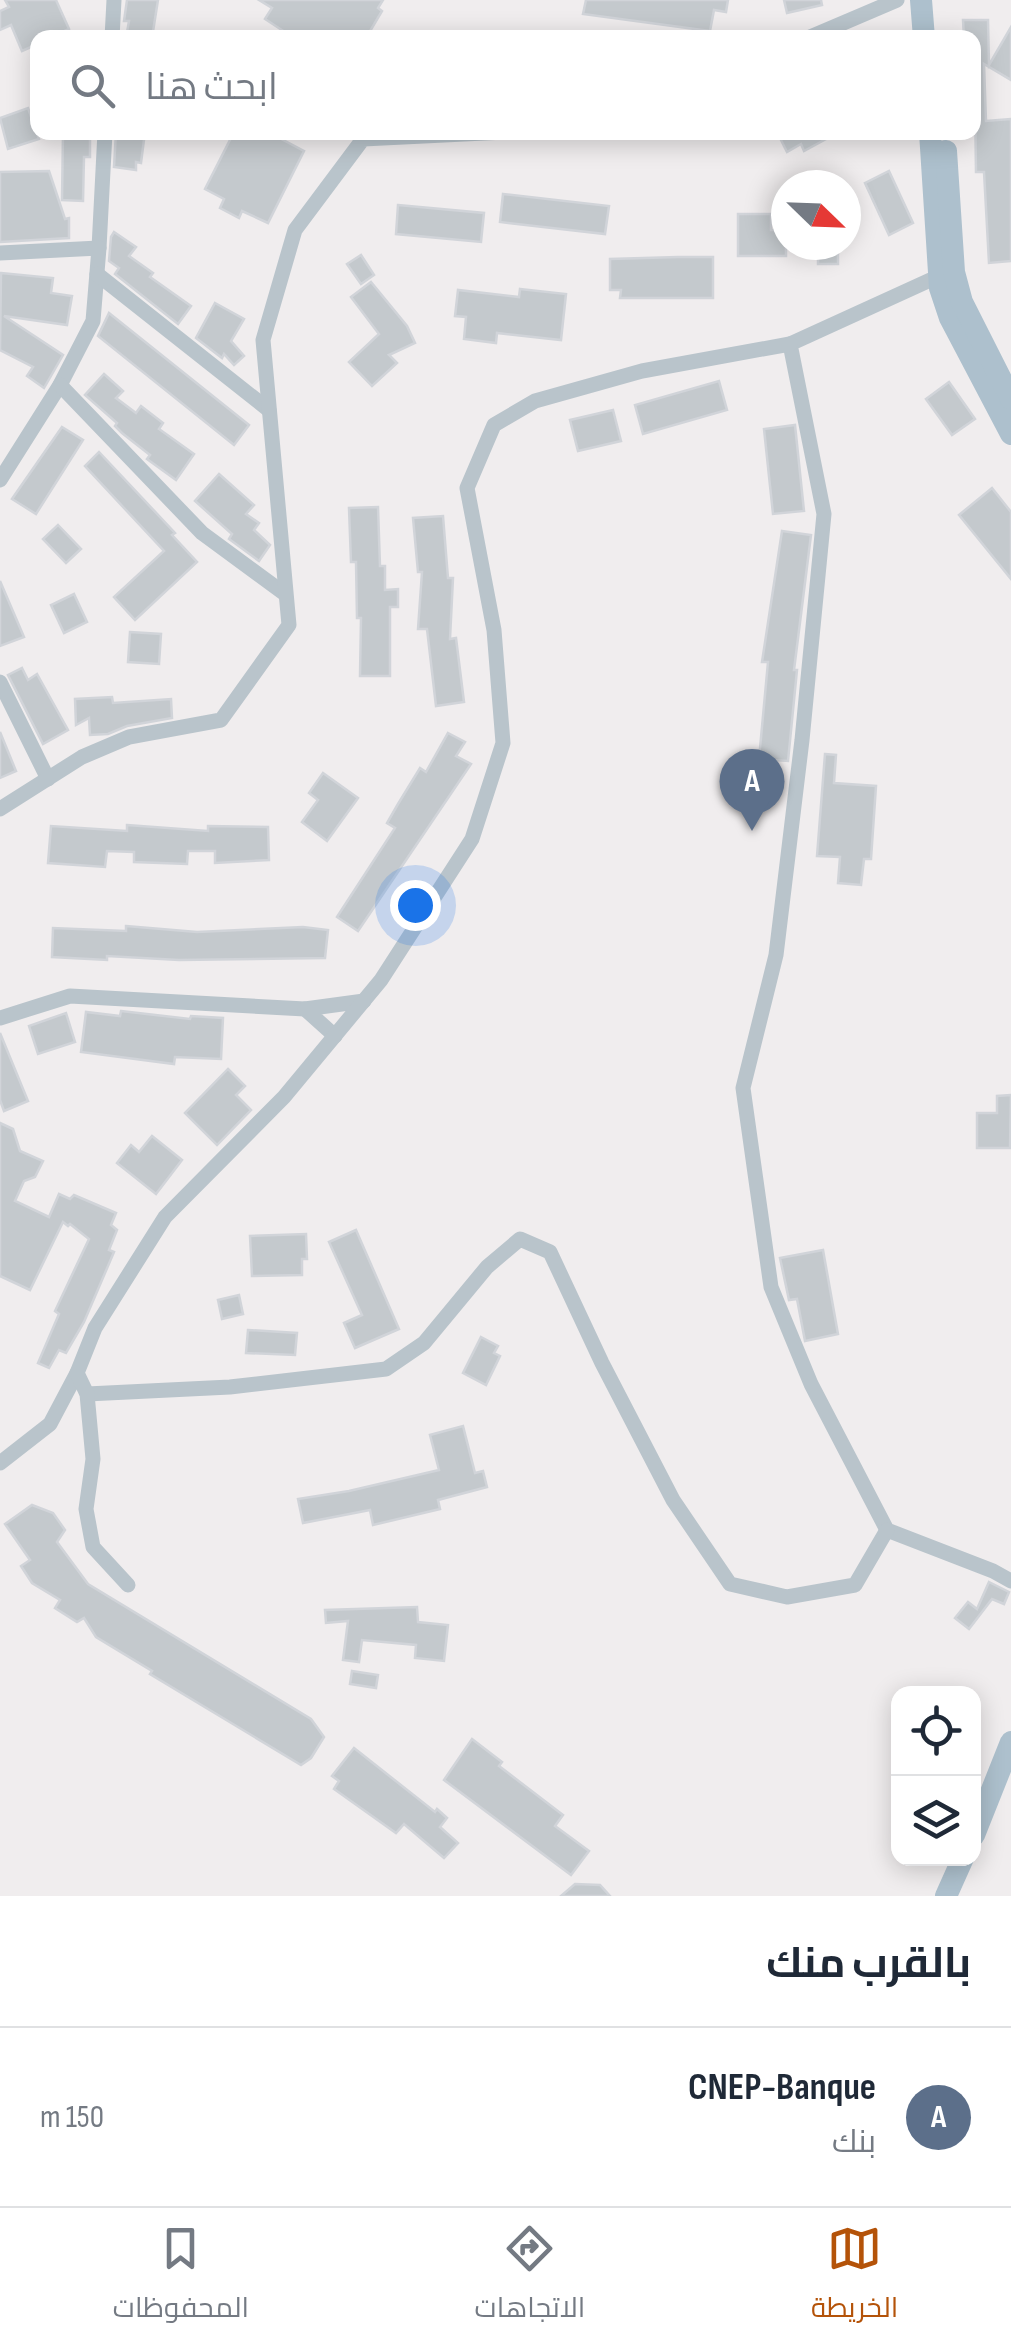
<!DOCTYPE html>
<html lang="ar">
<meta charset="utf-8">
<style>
:root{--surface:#fff;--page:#f6f6f7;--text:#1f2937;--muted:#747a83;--line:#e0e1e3;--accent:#b45309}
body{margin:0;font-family:"Sofia Sans Condensed",Cairo,sans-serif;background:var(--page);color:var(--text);direction:rtl}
.controls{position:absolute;right:30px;bottom:30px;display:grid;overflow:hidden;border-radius:20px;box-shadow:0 5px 25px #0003}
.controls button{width:90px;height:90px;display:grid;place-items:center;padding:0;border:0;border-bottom:2px solid var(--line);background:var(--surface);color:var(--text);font:50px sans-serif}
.compass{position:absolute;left:771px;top:170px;width:90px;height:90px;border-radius:50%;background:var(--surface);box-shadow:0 5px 25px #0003;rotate:113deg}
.you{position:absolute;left:415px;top:905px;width:35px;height:35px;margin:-25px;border:8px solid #fff;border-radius:50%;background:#1a73e8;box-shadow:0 0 0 15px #1a73e833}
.badge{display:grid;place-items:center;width:65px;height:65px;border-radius:50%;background:var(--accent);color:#fff;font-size:32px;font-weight:700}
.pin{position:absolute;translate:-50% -82px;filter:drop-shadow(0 2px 5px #0008)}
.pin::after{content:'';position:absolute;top:52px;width:35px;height:30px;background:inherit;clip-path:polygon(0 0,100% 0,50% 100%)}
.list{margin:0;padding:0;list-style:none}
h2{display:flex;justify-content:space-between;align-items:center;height:130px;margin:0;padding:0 40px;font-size:42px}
h2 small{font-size:32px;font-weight:400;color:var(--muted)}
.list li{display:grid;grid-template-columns:65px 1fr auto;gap:30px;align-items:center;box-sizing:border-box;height:180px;padding:0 40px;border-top:2px solid var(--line)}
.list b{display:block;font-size:38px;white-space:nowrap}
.list p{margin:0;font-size:32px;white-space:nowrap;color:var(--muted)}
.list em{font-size:32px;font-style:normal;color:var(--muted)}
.icon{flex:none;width:55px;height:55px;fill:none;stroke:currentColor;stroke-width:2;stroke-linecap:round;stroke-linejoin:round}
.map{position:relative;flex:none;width:1011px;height:1896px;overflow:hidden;direction:ltr}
.search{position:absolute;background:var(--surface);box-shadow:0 5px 25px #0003;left:30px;right:30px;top:30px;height:110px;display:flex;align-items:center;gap:25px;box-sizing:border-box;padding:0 35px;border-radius:20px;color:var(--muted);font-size:38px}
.sheet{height:310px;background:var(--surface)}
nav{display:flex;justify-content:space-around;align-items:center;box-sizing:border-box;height:140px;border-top:2px solid var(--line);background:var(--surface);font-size:28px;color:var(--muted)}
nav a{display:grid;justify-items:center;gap:5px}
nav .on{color:var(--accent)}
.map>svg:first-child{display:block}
.building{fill:#c4c9cd;stroke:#d1d4d9;stroke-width:2.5}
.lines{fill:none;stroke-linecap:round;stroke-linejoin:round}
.minor{stroke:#b9c4cb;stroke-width:15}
.primary{stroke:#adc0cd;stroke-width:22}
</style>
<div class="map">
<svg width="1011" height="1896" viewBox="0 0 1011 1896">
<rect width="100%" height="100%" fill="#f0edee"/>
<!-- building -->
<g class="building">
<polygon points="5,0 56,0 69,29 50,38 38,38 38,44 22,51 11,25 0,30 0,11 9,7"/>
<polygon points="127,0 158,0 152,38 126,38 129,21 124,21"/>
<polygon points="259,0 383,0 378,8 382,11 366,38 294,38 265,19 272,8"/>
<polygon points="586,0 728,0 726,12 714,10 710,31 583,14"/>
<polygon points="784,0 821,0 822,5 787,13"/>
<polygon points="963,20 988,20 989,65 1011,27 1011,80 984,64 986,121 1011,119 1011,261 989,263 984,172 976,172 974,38 964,38"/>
<polygon points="28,108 39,139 8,149 0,118"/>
<polygon points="63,132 90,132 90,157 84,157 83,201 62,200"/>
<polygon points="116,132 145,132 141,163 136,162 136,170 114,167"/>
<polygon points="234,132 268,132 304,151 268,223 242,211 239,218 220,208 224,199 205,189"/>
<polygon points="777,132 839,132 804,151 801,144 787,152"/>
<polygon points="49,171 65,219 69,218 69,238 0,242 0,172"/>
<polygon points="889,171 913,223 889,235 865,183"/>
<polygon points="503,194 609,206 605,234 500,222"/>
<polygon points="398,205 484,213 481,242 396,234"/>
<polygon points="738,214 771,214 771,230 786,230 786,256 738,256"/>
<polygon points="114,232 136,247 129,256 153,273 150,277 191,306 178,324 115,274 119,268 109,261 111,237"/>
<rect x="818" y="245" width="20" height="19"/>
<polygon points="361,255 374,275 361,284 347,264"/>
<polygon points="678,257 713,257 713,298 620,298 621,290 610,290 610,259"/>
<polygon points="1,273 53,278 51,293 72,296 67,325 4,316 63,355 44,388 27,376 33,367 0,350"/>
<polygon points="371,282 407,326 415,343 389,355 397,363 372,386 349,362 379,334 351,297"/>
<polygon points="520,289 566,294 561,340 497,333 496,343 464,339 466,317 455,316 458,290 519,297"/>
<polygon points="215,303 244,319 231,341 244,356 234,365 224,354 222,358 196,338"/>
<polygon points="109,313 249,425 234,445 98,336"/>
<polygon points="104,374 123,391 116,398 136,413 141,406 163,423 159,429 194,454 176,480 147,459 150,455 122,433 115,426 117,423 85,395"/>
<polygon points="719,381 727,410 643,434 635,405"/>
<polygon points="949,382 975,419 952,435 926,399"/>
<polygon points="613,410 621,441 578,451 570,420"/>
<polygon points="795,425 804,511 773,514 764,429"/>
<polygon points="62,427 83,440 36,514 12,499"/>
<polygon points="99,452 175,533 172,535 197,562 135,620 114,597 164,551 85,466"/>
<polygon points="219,474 254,505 246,514 259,523 254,530 270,545 259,561 229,539 232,534 195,501"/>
<polygon points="992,488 1011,512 1011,579 959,515"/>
<polygon points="378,507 380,566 385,566 385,590 398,589 398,607 390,607 390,676 360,676 361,618 357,618 356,562 351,562 349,508"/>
<polygon points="443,516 448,578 453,578 450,639 456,638 464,702 436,706 427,629 418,629 422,572 418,572 413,518"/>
<polygon points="58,525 81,549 66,563 43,539"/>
<polygon points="782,531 811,535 794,670 797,670 788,761 759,759 768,662 762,662"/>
<polygon points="0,581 24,637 0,646"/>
<polygon points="74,594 87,622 64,633 51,605"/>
<polygon points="130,632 161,634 159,664 128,662"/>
<polygon points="22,668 28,680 37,674 68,730 43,744 8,675"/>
<polygon points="112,697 113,703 171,699 172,718 127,726 108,734 90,735 89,718 76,725 75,699"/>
<polygon points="0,732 16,771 0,778"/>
<polygon points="448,733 465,742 456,756 471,764 358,931 337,917 395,828 387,823 398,804 420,768 426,772"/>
<polygon points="825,754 836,755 834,783 876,786 871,859 864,859 861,885 838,883 840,857 817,856"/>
<polygon points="323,773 358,798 327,841 302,822 318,800 309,793"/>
<polygon points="127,825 208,831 208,826 268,827 269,860 215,863 215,851 188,851 187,864 134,862 134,852 107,851 105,867 48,863 51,826 127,831"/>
<polygon points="126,926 197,932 303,927 328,930 325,958 179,960 107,956 107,960 52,957 53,928 126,931"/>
<polygon points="121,1011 190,1019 191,1016 223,1018 221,1059 175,1057 174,1064 81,1052 86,1012 120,1016"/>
<polygon points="66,1013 75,1042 38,1054 29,1026"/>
<polygon points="0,1033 28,1101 4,1111 0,1100"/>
<polygon points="228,1069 245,1086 236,1095 251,1110 217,1145 185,1113"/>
<polygon points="1011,1095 1010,1148 977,1148 977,1113 997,1113 997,1096"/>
<polygon points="0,1123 13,1129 20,1151 43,1161 35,1177 24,1181 15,1201 49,1217 59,1194 70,1199 74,1195 116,1213 111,1225 117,1230 109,1250 114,1252 84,1322 66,1353 59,1350 49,1368 38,1363 59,1314 55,1311 89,1239 70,1224 68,1226 63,1222 30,1290 0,1276"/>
<polygon points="152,1136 182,1160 156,1194 117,1163 131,1145 139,1152"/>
<polygon points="356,1230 399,1329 355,1348 344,1323 362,1315 329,1242"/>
<polygon points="306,1234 307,1259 302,1259 302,1275 252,1276 250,1236"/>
<polygon points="823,1250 838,1334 805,1341 797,1299 789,1300 780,1258"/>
<polygon points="239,1295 243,1314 222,1319 218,1300"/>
<polygon points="248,1330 297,1333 295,1355 246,1353"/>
<polygon points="481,1337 498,1346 494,1353 500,1356 486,1385 463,1373"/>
<polygon points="463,1426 475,1473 483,1471 487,1487 438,1500 440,1509 373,1525 370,1510 303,1523 298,1499 349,1491 439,1470 430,1435"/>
<polygon points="32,1505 53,1513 65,1530 57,1542 88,1584 311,1719 324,1737 311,1758 301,1765 150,1674 152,1671 96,1637 84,1618 77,1622 55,1608 60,1600 32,1583 21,1566 30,1560 5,1524"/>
<polygon points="989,1582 1009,1592 1004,1604 992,1599 969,1629 955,1618 968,1602 977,1609"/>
<polygon points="417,1607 418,1622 448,1625 444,1661 415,1658 416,1645 362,1640 359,1662 343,1660 348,1621 326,1623 325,1610"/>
<polygon points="352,1671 378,1675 376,1688 350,1684"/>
<polygon points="472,1739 502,1762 499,1766 563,1815 555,1826 589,1851 571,1875 444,1780"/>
<polygon points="354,1748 435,1812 437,1809 447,1818 440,1827 458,1843 444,1858 404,1824 396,1833 334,1789 339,1781 332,1776"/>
<polygon points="575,1884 600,1885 610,1896 561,1896"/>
</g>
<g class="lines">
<!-- minor -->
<g class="minor">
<polyline points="112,38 114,0"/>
<polyline points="808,38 897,0"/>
<polyline points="99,248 105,132"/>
<polyline points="0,253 99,248 93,321 60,385 0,480"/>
<polyline points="97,274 269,410"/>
<polyline points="939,276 790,344 824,514 802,740 776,955 743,1088 771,1287 811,1384 887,1530 993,1571 1011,1581"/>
<polyline points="60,385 202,533 285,594"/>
<polyline points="0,682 48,779"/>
<polyline points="0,809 82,757 129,737 221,720 289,625 263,340 295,230 363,139 505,132"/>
<polyline points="0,1018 70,996 305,1009"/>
<polyline points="335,1036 305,1009 364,1001"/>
<polyline points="87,1394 230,1387 386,1369 424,1343 487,1267 520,1239 550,1252 602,1363 673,1500 730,1584 787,1597 855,1585 887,1530"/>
<polyline points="0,1463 50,1424 77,1373"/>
<polyline points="128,1585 93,1547 86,1509 93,1459 87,1394 77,1373 95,1328 165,1217 284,1097 381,980 472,839 503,743 494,630 467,488 494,425 535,401 642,371 790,344"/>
</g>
<!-- primary -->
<g class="primary">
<polyline points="921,0 924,38"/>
<polyline points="930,132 940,288 950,318 1011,434"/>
<polyline points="946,151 954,272 962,302 1011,399"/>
<polyline points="974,1835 1011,1742"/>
<polyline points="946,1896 963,1858"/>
</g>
</g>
</svg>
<div class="controls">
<button><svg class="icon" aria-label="locate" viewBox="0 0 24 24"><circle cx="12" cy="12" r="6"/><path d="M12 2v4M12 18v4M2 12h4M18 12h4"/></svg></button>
<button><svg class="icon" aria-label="layers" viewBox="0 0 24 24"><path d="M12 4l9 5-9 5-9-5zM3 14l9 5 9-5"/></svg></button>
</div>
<svg class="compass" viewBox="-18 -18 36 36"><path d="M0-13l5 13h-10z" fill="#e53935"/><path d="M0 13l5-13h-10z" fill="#747a83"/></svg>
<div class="you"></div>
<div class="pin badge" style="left:752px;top:831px;background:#5c6f8a">A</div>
<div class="search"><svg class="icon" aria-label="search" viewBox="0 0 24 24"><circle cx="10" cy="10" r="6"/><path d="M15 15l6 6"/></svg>ابحث هنا</div>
</div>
<section class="sheet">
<h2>بالقرب منك<small></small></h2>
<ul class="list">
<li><span class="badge" style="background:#5c6f8a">A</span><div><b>CNEP-Banque</b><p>بنك</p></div><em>150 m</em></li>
</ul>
</section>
<nav>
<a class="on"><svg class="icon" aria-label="map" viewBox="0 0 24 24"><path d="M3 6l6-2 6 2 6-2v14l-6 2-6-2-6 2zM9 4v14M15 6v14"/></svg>الخريطة</a>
<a><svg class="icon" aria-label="directions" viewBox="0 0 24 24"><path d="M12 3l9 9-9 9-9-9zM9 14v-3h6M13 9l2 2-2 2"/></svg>الاتجاهات</a>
<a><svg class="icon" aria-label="saved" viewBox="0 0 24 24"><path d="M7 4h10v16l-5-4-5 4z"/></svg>المحفوظات</a>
</nav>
